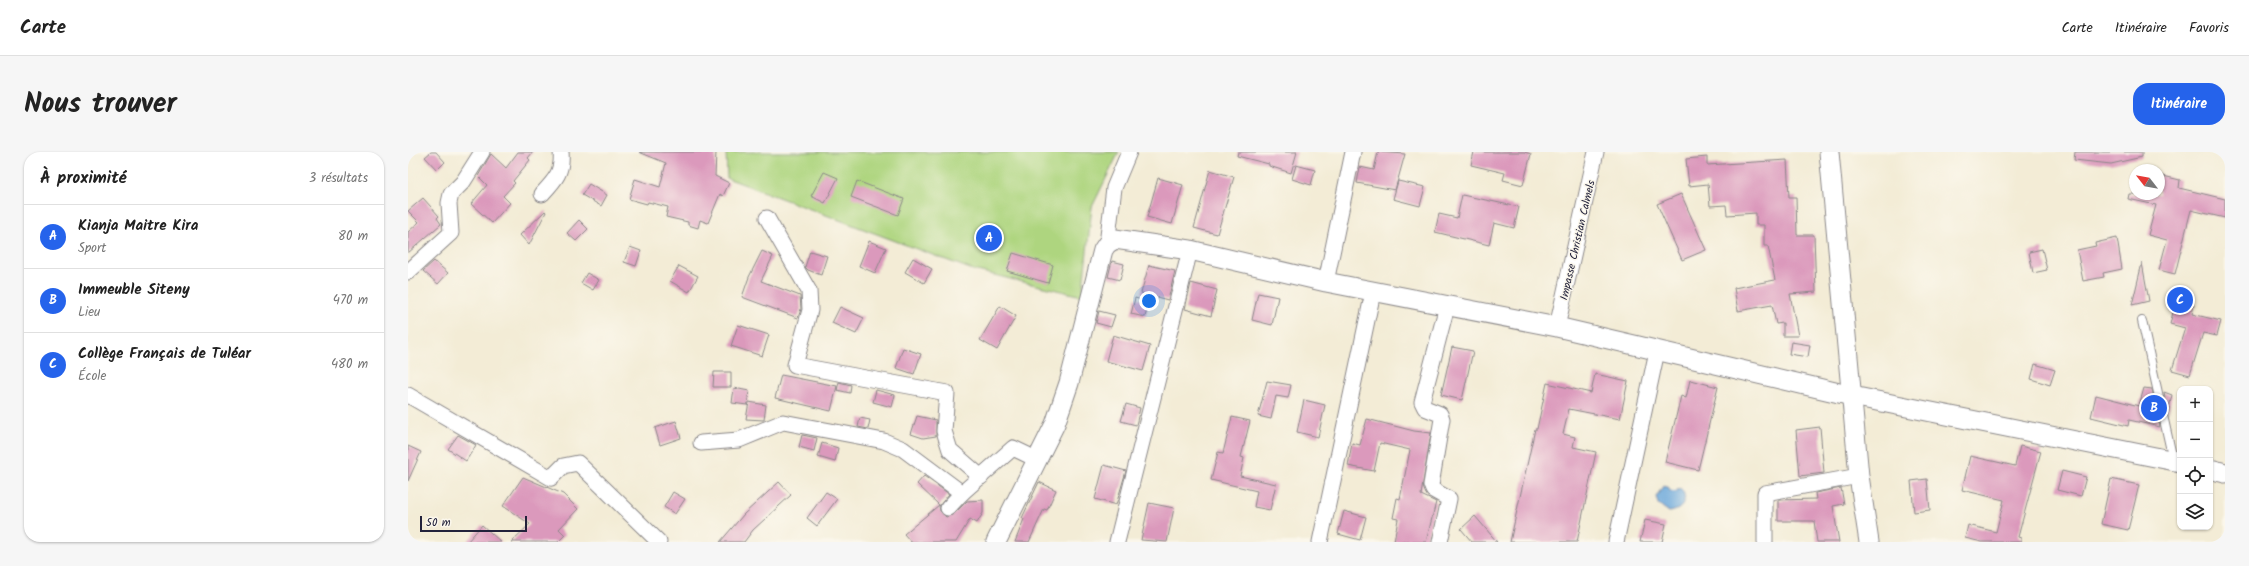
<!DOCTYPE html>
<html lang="fr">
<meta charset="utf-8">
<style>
:root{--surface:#fff;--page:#f6f6f6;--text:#222;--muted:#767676;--line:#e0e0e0;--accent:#2563eb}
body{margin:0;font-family:Kalam,sans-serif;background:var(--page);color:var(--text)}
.controls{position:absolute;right:12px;bottom:12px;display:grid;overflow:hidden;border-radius:8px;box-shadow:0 1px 3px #0004}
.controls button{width:36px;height:36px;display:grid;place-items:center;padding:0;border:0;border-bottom:1px solid var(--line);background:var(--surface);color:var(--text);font:20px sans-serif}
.compass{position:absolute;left:1721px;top:12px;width:36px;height:36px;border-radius:50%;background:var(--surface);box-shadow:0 1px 3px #0004;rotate:301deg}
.scale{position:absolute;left:12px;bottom:10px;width:107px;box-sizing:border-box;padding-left:4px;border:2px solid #22223b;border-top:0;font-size:11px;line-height:14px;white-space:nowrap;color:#22223b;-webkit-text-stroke:3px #fbf7ec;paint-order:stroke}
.you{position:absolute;left:741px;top:149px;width:14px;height:14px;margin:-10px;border:3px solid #fff;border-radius:50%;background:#1a73e8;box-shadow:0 0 0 6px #1a73e833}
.badge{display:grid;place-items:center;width:26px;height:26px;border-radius:50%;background:var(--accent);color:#fff;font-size:13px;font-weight:700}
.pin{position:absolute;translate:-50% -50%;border:2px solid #fff;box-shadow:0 1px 4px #0006}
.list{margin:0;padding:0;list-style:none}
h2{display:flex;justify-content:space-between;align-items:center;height:52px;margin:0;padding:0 16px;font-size:17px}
h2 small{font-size:13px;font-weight:400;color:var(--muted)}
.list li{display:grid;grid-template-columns:26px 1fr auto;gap:12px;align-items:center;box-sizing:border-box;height:64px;padding:0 16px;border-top:1px solid var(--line)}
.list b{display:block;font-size:15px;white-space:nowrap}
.list p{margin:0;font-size:13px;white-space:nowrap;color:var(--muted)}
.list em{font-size:13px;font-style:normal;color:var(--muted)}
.icon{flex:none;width:22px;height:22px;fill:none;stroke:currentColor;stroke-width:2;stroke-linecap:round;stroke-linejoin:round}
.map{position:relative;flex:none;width:1817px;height:390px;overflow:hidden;border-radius:16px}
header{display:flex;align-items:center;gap:24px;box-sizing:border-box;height:56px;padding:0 20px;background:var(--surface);border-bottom:1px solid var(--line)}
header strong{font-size:19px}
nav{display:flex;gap:22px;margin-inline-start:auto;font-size:14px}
.intro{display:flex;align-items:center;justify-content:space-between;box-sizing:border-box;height:96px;padding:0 24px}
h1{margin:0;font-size:28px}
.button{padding:10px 18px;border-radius:16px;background:var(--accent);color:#fff;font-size:14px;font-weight:700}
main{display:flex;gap:24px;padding:0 24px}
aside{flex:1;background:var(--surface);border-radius:16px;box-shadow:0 1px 3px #0004}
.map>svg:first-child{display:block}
.green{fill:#aed57f;stroke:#687c5d}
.water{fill:#68a6da;stroke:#45648a}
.building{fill:#db99bc}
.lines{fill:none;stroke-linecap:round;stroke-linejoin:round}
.service-casing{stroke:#8a8788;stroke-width:10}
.minor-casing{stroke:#8a8788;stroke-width:17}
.tertiary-casing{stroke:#8a8788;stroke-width:21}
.service{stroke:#fff;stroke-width:8}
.minor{stroke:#fff;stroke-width:15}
.tertiary{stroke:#fff;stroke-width:19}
.labels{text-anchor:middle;stroke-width:3;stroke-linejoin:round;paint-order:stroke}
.street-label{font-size:11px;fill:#22223b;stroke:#fbf7ec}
</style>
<header>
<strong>Carte</strong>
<nav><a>Carte</a><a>Itinéraire</a><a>Favoris</a></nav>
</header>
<div class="intro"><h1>Nous trouver</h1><a class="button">Itinéraire</a></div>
<main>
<aside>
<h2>À proximité<small>3 résultats</small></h2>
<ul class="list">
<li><span class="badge">A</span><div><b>Kianja Maitre Kira</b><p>Sport</p></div><em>80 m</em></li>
<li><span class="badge">B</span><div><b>Immeuble Siteny</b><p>Lieu</p></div><em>470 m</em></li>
<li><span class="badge">C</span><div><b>Collège Français de Tuléar</b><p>École</p></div><em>480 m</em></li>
</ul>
</aside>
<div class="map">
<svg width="1817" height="390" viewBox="0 0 1817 390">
<rect width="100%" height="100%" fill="#fbf7ec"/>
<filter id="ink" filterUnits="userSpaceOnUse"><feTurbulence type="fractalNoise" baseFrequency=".025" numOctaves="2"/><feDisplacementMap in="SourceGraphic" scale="8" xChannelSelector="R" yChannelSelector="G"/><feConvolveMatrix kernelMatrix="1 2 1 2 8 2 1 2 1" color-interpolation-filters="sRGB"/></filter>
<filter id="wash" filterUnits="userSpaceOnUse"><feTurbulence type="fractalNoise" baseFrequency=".012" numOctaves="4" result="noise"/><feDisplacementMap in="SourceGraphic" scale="16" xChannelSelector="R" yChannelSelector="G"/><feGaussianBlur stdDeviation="0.9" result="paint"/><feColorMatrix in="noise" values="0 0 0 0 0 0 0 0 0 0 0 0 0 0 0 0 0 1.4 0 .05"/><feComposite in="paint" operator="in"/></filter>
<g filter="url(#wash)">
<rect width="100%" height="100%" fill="#f3ecd6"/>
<!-- green -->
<polygon class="green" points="318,0 711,0 684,55 674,144 565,118 319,26"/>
<!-- water -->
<path class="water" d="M 1255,334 L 1260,335 L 1262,339 L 1268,340 L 1270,337 L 1274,338 C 1281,349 1273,359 1261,360 L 1250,352 L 1248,345 Z"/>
<g id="blocks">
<!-- building -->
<g class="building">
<polygon points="23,0 28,0 37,10 29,18 17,5"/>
<polygon points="110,0 125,0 120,6 122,8 105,29 107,31 95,44 102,51 84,71 63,52 79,33 70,24 83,2 98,16"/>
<polygon points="231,0 308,0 307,24 321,31 315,44 312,42 300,71 292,68 290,76 280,73 280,70 258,65 260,55 240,50 239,52 221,47 227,27 252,35 258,11"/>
<polygon points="830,0 889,0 883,21 861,14 861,12 829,4"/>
<polygon points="970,0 997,2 987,38 949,31 952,15 966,18"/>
<polygon points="1066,0 1116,0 1123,2 1115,33 1095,28 1097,21 1063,13"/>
<polygon points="1667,0 1734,0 1734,5 1703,12 1666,8"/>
<polygon points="1299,5 1299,13 1379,8 1381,45 1388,45 1389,83 1406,83 1408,140 1382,142 1390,184 1375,184 1375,171 1368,172 1364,153 1330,159 1326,136 1367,128 1360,94 1356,94 1356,73 1348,73 1348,61 1319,63 1318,53 1302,54 1300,32 1281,34 1278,7"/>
<polygon points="888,13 907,18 903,33 884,27"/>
<polygon points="802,18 826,25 809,82 786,76"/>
<polygon points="416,20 430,26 417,51 403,44"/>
<polygon points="1751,23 1772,28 1771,36 1817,47 1817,66 1783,58 1767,122 1751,118 1759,88 1740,83 1748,53 1720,47 1721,42 1751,42"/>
<polygon points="750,26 775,33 764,72 739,65"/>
<polygon points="449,29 496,47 490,63 443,45"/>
<polygon points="990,29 1017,35 1012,54 985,47"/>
<polygon points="181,32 199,43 193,54 174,43"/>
<polygon points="1273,42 1298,98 1274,108 1249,52"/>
<polygon points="1054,43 1111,55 1106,76 1086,71 1081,93 1027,80 1031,62 1049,66"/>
<polygon points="15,46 31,64 29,66 33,72 0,101 0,80 11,70 0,59"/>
<polygon points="137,59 138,60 121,93 112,83"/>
<polygon points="171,68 180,77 168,89 159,81"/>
<polygon points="1709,86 1714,117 1695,121 1696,125 1675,129 1669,98 1688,94 1687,91"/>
<polygon points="461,89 478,96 467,121 451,114"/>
<polygon points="222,95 233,99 228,114 216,110"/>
<polygon points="1634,97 1639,118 1625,121 1621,100"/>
<polygon points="354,99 365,104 353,129 392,144 393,157 390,166 334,145 341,125"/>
<polygon points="402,99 419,104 413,123 400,118 397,115"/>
<polygon points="605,101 645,113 640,131 599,119"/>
<polygon points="505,106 524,117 516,131 497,120"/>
<polygon points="26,109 40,121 30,132 15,119"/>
<polygon points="704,109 716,112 712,128 700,125"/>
<polygon points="1734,111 1741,149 1724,153"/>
<polygon points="741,113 767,119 760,148 733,141"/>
<polygon points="271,114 290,124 281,140 262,129"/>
<polygon points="179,121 191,128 185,138 173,131"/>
<polygon points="783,131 809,138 803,164 777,157"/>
<polygon points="850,141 870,145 864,173 844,168"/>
<polygon points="727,146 741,150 737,165 723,162"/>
<polygon points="1768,149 1786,153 1784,162 1813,169 1809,184 1795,181 1782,223 1764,218 1777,176 1762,172"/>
<polygon points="592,154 608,164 589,198 572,188"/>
<polygon points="432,155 456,166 448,182 424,171"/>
<polygon points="691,159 707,163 703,175 688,171"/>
<polygon points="330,173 361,183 354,204 323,194"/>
<polygon points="705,183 742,194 735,219 698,209"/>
<polygon points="1383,190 1402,193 1400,205 1381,202"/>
<polygon points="1044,195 1065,199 1054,248 1033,243"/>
<polygon points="495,196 513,202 506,222 488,216"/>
<polygon points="1627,212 1647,218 1642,233 1623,227"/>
<polygon points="306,220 323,220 323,235 305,235"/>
<polygon points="1187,222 1220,229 1212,267 1161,257 1155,282 1167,285 1165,295 1188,300 1169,390 1102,390 1127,277 1129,277 1139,231 1183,241"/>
<polygon points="373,223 429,234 423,259 367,246"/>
<polygon points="1282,228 1310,235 1290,318 1257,310 1273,244 1278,246"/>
<polygon points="859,229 883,233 880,246 868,244 863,267 850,264"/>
<polygon points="431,230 443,233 442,241 429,238"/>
<polygon points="326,236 341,239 339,253 324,251"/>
<polygon points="1736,236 1744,237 1752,275 1721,268 1720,274 1683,265 1688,243 1731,254"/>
<polygon points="468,238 487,243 484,255 465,250"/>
<polygon points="1756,240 1764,243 1760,260"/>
<polygon points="896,248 917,253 910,285 889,280"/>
<polygon points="341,250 358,253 356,268 338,267"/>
<polygon points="718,252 732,256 728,273 713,269"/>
<polygon points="509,264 528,268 528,284 515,286 503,282"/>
<polygon points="824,265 842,269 833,305 836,306 832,324 868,332 862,358 846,355 849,339 803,328 810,300 815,301"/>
<polygon points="452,266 462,268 460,277 450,275"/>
<polygon points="959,267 1006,279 1023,281 1013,343 1028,350 1018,390 986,390 990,367 985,366 989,346 992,347 1002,298 972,291 966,319 940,314 944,291 952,293"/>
<polygon points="268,269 273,286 252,293 247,276"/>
<polygon points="1412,275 1416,321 1392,324 1388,278"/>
<polygon points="50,283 68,293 58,309 40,297"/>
<polygon points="394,283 409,286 406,299 391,295"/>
<polygon points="414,291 430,296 427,310 410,305"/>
<polygon points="0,294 13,300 0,329"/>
<polygon points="1612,294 1633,299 1610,385 1613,386 1613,390 1574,390 1557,386 1560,373 1588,380 1596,348 1554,338 1562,304 1607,314"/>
<polygon points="696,313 718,319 708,353 687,347"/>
<polygon points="1654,319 1678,325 1673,344 1649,338"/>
<polygon points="516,324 541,342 531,354 532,359 538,365 546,362 559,349 575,348 575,361 569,371 562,367 548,390 503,390 496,382 531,353 509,332"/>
<polygon points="115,325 155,342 170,357 151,377 157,383 150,390 103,390 122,372 95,354"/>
<polygon points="1519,327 1522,358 1506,360 1503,329"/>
<polygon points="1703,327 1731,333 1720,378 1693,372"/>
<polygon points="371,330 383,343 345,378 336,390 312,390 336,362"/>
<polygon points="631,330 648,338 639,358 636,357 621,390 607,390 616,367 614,366"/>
<polygon points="1433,336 1436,352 1425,354 1431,390 1409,390 1406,369 1370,369 1370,348 1408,347 1407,341"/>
<polygon points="265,340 277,347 267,362 256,355"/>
<polygon points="418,340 429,347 409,374 399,366"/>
<polygon points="741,351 766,356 759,390 733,388"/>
<polygon points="936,359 958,365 952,388 930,382"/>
<polygon points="1067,364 1089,390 1064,390 1053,377"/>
<polygon points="1237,368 1258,372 1254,390 1232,390"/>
<polygon points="74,373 93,390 59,390"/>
</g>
</g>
</g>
<g filter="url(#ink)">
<use href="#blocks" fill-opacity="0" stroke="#8a8788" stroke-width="1"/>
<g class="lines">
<defs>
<polyline id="service" points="1734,169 1765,308"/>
<g id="minor">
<path d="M 134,42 C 147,28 155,20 153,0"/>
<polyline points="359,66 401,139 402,158 387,213 539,241 536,279 542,298 573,325"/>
<polyline points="699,92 706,36 721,0"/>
<polyline points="0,120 43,81 41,51 43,42 55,30 74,0"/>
<polyline points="918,130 945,0"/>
<polyline points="1149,175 1188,0"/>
<polyline points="0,243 143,326 155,314 170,311 251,390"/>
<polyline points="293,291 331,288 375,270 476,289 495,297 554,341"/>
<polyline points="540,356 554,341 605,296 628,307"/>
<polyline points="709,390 782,98"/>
<polyline points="912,390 965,140"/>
<polyline points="1032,390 1041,347 1025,338 1023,333 1034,267 1032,262 1017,256 1014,250 1039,154"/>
<polyline points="1208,390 1249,199"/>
<polyline points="1357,390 1357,341 1451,324"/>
</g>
<g id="tertiary">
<polyline points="1421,0 1451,324 1461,390"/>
<polyline points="1802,317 1817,321"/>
<polyline points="588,390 647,272 661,231 695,98 699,92 707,87 782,98 918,130 1149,175 1444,244 1772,310"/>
</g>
</defs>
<!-- service casing -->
<use href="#service" class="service-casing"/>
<!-- minor casing -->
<use href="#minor" class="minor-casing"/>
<!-- tertiary casing -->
<use href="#tertiary" class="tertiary-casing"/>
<!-- service -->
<use href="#service" class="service"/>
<!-- minor -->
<use href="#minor" class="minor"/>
<!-- tertiary -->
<use href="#tertiary" class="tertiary"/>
</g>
</g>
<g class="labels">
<!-- street labels -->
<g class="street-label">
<text transform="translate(1169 88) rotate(-77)" y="4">Impasse Christian Calmels</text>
</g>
</g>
</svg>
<div class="controls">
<button>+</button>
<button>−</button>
<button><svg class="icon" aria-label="locate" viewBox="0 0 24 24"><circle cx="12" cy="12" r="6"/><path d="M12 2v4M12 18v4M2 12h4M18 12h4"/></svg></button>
<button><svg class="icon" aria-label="layers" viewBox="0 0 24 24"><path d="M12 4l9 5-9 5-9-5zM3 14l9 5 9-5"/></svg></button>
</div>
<svg class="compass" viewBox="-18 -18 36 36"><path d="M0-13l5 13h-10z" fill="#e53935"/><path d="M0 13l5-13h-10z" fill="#767676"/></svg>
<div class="scale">50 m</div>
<div class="you"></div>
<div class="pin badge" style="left:581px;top:86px">A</div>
<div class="pin badge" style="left:1746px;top:256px">B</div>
<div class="pin badge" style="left:1772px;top:148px">C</div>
</div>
</main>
